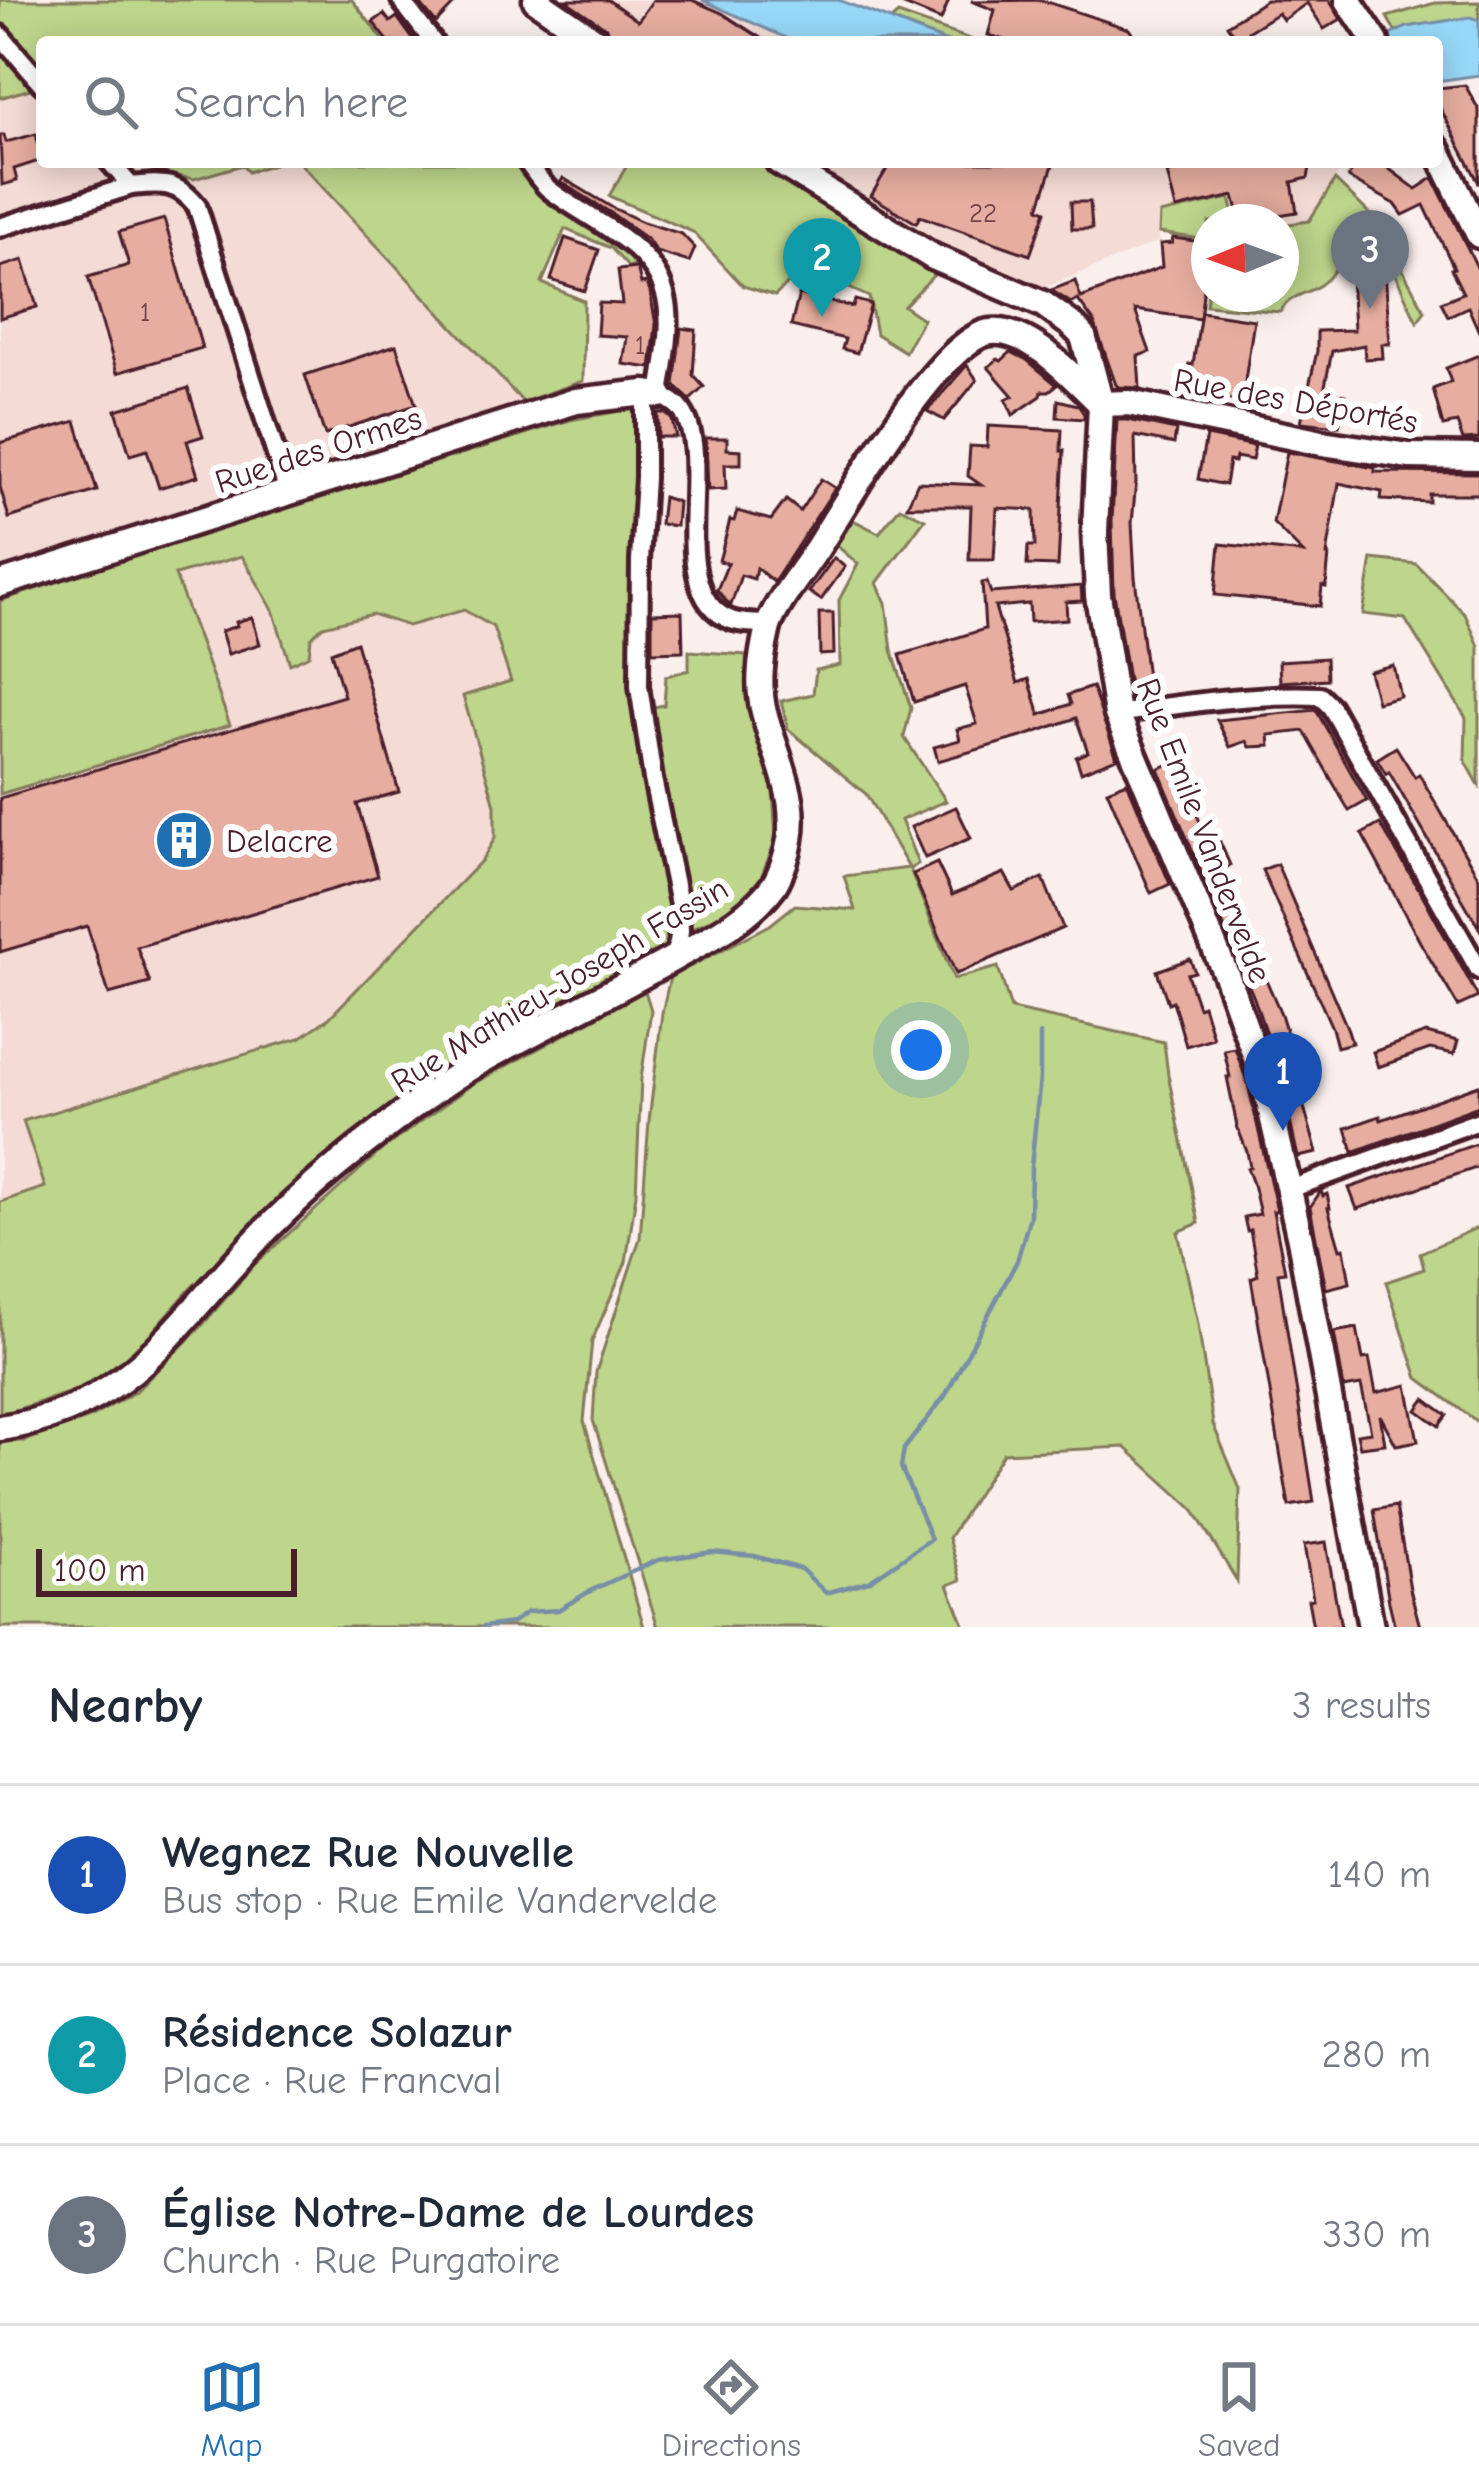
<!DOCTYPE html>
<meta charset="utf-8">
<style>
:root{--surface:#fff;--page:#f2f2f3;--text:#1f2937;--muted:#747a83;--line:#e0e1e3;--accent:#1f6fb2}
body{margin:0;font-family:"Comic Neue",sans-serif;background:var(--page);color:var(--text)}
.compass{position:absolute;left:1191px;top:204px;width:108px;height:108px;border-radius:50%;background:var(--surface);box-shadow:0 6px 30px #0003;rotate:269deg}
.scale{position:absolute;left:36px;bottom:30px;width:261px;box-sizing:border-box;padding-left:12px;border:6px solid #4a1f2b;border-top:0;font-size:33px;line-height:42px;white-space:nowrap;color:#4a1f2b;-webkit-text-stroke:9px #fff;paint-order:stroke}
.you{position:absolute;left:921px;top:1050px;width:42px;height:42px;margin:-30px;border:9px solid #fff;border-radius:50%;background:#1a73e8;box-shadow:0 0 0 18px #1a73e833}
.badge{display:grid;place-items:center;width:78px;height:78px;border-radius:50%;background:var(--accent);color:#fff;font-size:39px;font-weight:700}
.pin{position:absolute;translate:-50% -99px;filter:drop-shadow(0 3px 6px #0008)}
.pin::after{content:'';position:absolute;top:63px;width:42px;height:36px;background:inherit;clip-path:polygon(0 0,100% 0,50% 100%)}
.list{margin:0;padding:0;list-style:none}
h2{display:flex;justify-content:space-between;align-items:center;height:156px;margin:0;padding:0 48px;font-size:51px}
h2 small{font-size:39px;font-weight:400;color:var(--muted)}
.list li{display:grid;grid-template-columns:78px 1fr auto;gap:36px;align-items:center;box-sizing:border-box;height:180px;padding:0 48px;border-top:3px solid var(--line)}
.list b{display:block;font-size:45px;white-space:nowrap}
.list p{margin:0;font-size:39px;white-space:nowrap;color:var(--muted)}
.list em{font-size:39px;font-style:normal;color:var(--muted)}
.icon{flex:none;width:66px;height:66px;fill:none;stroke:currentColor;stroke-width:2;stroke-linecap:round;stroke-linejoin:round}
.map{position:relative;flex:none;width:1479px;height:1627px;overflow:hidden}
.search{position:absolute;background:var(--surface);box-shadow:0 6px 30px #0003;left:36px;right:36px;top:36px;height:132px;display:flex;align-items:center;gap:30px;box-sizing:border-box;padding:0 42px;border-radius:12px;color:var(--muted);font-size:45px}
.sheet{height:696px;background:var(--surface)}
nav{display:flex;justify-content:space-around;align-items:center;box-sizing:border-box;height:168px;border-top:3px solid var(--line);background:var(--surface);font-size:33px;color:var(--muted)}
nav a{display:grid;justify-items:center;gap:6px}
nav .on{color:var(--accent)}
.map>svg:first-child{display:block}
.built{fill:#f4dbd5}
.green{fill:#bed58c;stroke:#847a5c;stroke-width:3}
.water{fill:#97d8f8;stroke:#788ea6;stroke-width:3}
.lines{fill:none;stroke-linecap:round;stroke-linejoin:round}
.stream{stroke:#788ea6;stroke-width:4.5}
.building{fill:#e6ada0;stroke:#4a1f2b;stroke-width:3}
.street-casing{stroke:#4a1f2b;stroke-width:26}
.secondary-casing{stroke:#4a1f2b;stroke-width:33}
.primary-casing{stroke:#4a1f2b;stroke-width:33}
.street{stroke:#fff;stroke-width:16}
.secondary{stroke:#fff;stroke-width:24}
.primary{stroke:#fff;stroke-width:24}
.labels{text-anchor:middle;stroke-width:12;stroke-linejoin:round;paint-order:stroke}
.number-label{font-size:27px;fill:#714248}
.street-label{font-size:33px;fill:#4a1f2b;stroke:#fff}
.poi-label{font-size:33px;fill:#4a1f2b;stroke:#fff;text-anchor:start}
</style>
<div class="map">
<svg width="1479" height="1627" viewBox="0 0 1479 1627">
<rect width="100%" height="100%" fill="#faefec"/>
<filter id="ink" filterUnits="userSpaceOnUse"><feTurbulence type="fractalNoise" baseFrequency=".00833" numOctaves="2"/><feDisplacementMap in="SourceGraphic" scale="24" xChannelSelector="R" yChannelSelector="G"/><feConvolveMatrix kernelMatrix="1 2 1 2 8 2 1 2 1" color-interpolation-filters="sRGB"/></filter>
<g filter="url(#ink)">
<!-- built -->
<g class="built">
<polygon points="0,0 42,42 42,162 299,162 523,401 583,381 587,417 642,407 633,568 636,724 670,909 665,946 474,1048 421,1082 316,1166 190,1289 111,1379 0,1415"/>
<polygon points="544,0 702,0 795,42 604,42"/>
<polygon points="787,162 1345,162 1309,222 1281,225 1281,222 1236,222 1230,199 1161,214 1158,242 1036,291 949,257"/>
</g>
<!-- green -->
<g class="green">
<polygon points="0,0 352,0 385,42 42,42 42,69 0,22"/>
<polygon points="1479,2 1479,20 1470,18 1395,31 1387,17 1435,3"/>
<polygon points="898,14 978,42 947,42 891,20"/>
<polygon points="0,47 34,88 0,98"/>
<polygon points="129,162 280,162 248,172 242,165 194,179 156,172"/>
<polygon points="299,162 516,162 529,179 575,221 616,240 640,264 629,268 611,248 565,229 542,283 584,301 583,381 523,402"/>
<polygon points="629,162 755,162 893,247 934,275 904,306 923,319 905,352 876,334 869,297 804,268 775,296 743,286 693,232 609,196"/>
<path d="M 1335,180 L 1375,219 L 1425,311 L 1417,322 L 1375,230 L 1355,227 C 1348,246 1338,273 1320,285 C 1303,296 1291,294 1280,312 L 1206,305 L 1209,285 L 1209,294 L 1281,294 L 1281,225 L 1309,221 Z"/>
<polygon points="1230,198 1236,222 1209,222 1209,240 1159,233 1160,214"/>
<polygon points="642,407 633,568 636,724 670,909 665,946 474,1048 421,1082 316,1166 190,1289 111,1379 0,1415 0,1202 45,1187 23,1121 300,1038 329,1018 482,860 495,838 495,805 463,696 511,681 493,627 464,610 408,626 372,614 323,626 311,638 309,655 290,664 273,610 242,556 175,575 230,725 0,794 0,601 165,546 570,420"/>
<polygon points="900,507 925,519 877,583 886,603 892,650 911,708 904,737 946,801 901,820 918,864 910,869 954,979 998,967 1011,1009 1164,1042 1168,1075 1199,1223 1178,1232 1198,1324 1213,1424 1240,1489 1237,1581 1192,1508 1125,1447 1003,1453 949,1538 961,1580 948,1585 965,1627 658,1627 593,1420 596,1372 640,1238 649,1121 662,1013 670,977 770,925 795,905 855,910 844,876 909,868 866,794 788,729 781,701 813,694 816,670 840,665 839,600 858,564 836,545 853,520 879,533"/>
<polygon points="1372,559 1416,564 1465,614 1479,646 1479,785 1465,760 1466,718 1405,619 1363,614"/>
<polygon points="689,651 746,655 748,711 773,791 776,839 760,880 728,913 685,931 648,708 664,705 666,676 689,670"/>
<polygon points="645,991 651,1010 641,1079 636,1194 626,1262 592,1341 584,1421 644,1627 0,1627 0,1442 24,1441 90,1418 136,1391 200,1328 254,1265 384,1148 471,1085"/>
<polygon points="1479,1227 1479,1423 1418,1378 1386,1282 1424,1269 1420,1253"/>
</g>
<!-- water -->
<g class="water">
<polygon points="702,0 839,0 947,42 795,42"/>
<polygon points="1470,17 1479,20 1479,75 1437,81 1437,42 1375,42 1407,27"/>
</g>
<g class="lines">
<!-- stream -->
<polyline class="stream" points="483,1627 512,1623 527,1612 558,1610 592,1590 658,1560 712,1552 754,1556 801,1569 826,1593 869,1581 931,1539 901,1467 904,1449 945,1396 1017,1261 1030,1216 1031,1167 1040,1078 1040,1034"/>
</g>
<!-- building -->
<g class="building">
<polygon points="417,0 458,0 436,23"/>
<polygon points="565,0 608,0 638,21 653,0 692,0 722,13 767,42 613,42 606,28"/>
<polygon points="892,0 949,0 941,20"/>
<polygon points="1041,0 1129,29 1138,42 1011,42 988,35 995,10 971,1"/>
<polygon points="1266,0 1329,0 1341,19 1324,29 1307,3 1283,20 1278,13 1236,39 1227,25"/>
<polygon points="384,14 390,22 397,17 415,42 389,42 373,22"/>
<polygon points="1465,85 1479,110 1479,183 1437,102 1437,88"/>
<polygon points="36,134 42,160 14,169 17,181 2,185 0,135 4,135 6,142"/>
<polygon points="891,162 1054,162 1039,208 1046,211 1030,255 920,216 916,223 871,196"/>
<polygon points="1216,162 1311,162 1308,178 1292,182 1297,212 1241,221 1234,196 1176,209 1167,173"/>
<polygon points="1357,162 1380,162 1416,189 1433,178 1479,271 1479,332 1468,307 1448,316 1441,302 1463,293 1451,269 1454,268 1424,205 1403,215 1395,204 1348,178"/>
<polygon points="563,178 613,208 643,222 682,234 695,248 689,262 656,252 648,240 611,213 561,182"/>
<polygon points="1071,202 1090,202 1092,229 1072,229"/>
<polygon points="164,219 202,348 117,373 88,277 129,265 119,232"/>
<polygon points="1370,231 1374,234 1377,249 1384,255 1390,344 1382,344 1383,358 1365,359 1364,345 1332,351 1324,391 1345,395 1339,426 1301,422 1317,351 1317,331 1354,330 1351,274 1341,274 1340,258 1350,258 1357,248 1356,232"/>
<polygon points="565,238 599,250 585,291 551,280"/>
<polygon points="1173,238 1209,243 1200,319 1135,310 1150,352 1138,356 1140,388 1119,387 1116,385 1094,322 1078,300 1071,303 1051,290 1075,281 1081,298 1162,267 1160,244 1172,243"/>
<polygon points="23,260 37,307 0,318 0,267"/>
<polygon points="637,268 641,284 647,283 650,292 656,325 651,368 623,364 627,337 597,335 599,303 622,304 618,270"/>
<polygon points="799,294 853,307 855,300 871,304 857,353 842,349 845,339 791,326"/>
<polygon points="1201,312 1254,320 1242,401 1174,395 1179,373 1187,374 1189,364 1193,365"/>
<polygon points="681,328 696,330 693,375 704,387 690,400 674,385"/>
<polygon points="396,345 416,405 325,435 305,375"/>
<polygon points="1011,352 1027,360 1057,385 1049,391 1042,391 1041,396 1013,415 1006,399 1013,396 988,367 998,359 1001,361"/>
<polygon points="1479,355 1479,439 1463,440 1457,423 1443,426 1433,389 1451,382 1446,368"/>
<polygon points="967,365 977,380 944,420 927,411"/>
<polygon points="188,388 203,436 187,441 198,476 159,488 147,450 130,455 116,410"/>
<polygon points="1058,400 1078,405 1084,414 1084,419 1057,417"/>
<polygon points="658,413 666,413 672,420 676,437 658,437"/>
<polygon points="1117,420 1128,420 1176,430 1174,444 1135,436 1136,482 1132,523 1135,577 1149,695 1131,698 1114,593 1112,521"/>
<polygon points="76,421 97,491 9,518 0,487 0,443"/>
<polygon points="988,426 1062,430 1061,451 1064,450 1058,566 1027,565 1028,546 1035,546 1034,510 997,508 994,560 969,560 971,506 907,506 918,482 981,485 968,476 970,446 987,447"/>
<polygon points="1206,436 1255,446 1252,460 1236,457 1235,462 1229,461 1225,485 1198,479"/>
<polygon points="706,438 727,438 727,449 741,450 741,464 725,464 726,489 708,490"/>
<polygon points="1287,452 1375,468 1375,472 1479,473 1479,494 1429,494 1429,502 1381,500 1382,492 1339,483 1327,555 1329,555 1326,587 1322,586 1320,606 1215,595 1220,544 1303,553 1273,523"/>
<polygon points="821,479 835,488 774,582 756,568 754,579 741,575 731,605 725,600 717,590 728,563 719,561 730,520 734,521 737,511 771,520 786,500 800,511"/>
<polygon points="663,497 678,502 676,526 660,524"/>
<polygon points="834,558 845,567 821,600 809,592"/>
<polygon points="987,582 991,593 1081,586 1082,601 1066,602 1067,619 1030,622 1029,604 995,607 1018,683 1029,679 1040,715 1071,704 1068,695 1092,687 1117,758 1081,772 1076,757 1088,752 1076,718 1025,736 938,761 934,747 960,740 957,729 977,724 965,686 914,702 900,655 985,629 982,583"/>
<polygon points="682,612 683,651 652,652 652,613"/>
<polygon points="819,613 833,613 834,654 820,655"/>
<polygon points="252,617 260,644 228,654 221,631 237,626 236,622"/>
<polygon points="356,642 399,792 357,804 378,876 137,947 150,983 109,994 87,926 0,952 0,798 344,696 331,652"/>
<polygon points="1326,658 1327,679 1280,682 1279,661"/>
<polygon points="1393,665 1400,696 1377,702 1369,671"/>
<polygon points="1316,710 1367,801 1349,811 1304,731 1269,735 1270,746 1250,747 1247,741 1230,747 1217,720"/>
<polygon points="1396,747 1415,777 1419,774 1479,878 1479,928 1389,772 1386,774 1377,759"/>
<polygon points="1174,762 1208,840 1217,835 1230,865 1222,871 1234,899 1231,899 1281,1014 1295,1060 1291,1061 1317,1153 1298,1157 1280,1076 1254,998 1158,769"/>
<polygon points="1127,782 1170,884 1151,893 1107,790"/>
<polygon points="956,807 971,838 925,858 911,827"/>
<polygon points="1380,824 1423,896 1478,997 1458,1006 1420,942 1362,834"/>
<polygon points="937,863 952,895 1004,873 1014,891 1043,878 1063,928 956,974 913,874"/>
<polygon points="1277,864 1348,1030 1352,1043 1337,1047 1332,1028 1262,870"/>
<polygon points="1190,959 1195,972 1187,974 1198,1007 1203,1005 1213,1038 1186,1046 1173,1001 1168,1003 1157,971"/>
<polygon points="1426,1033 1458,1041 1454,1054 1430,1049 1378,1067 1373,1052"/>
<polygon points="1235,1048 1248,1085 1277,1211 1273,1211 1285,1272 1278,1273 1314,1502 1289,1506 1251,1278 1258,1275 1250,1230 1247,1231 1244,1217 1260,1214 1253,1184 1247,1168 1250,1167 1247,1152 1237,1126 1227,1077 1230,1077 1224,1050"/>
<polygon points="1479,1085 1479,1106 1353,1152 1346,1128 1380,1116 1381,1120"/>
<polygon points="1479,1143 1479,1167 1357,1209 1349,1188"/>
<polygon points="1321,1191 1323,1196 1327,1194 1330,1208 1328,1208 1340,1249 1344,1248 1350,1283 1326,1289 1310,1207"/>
<polygon points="1357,1328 1363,1359 1369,1358 1376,1393 1407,1385 1418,1441 1396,1445 1380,1415 1385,1444 1360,1447 1357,1434 1371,1432 1361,1385 1344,1388 1334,1332"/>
<polygon points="1425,1399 1447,1415 1439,1426 1417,1410"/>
<polygon points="1396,1506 1410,1589 1420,1627 1395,1627 1389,1602 1374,1510"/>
<polygon points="1326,1542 1335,1595 1341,1627 1313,1627 1308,1600 1313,1599 1304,1545"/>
</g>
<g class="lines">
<defs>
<g id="street">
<polyline points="401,0 433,42"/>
<polyline points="0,35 42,84"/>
<polyline points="110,162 131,186"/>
<path d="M 527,162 C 534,171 541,183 550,190 C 590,221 650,241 665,294 C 674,325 664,364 660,395 C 668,399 677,403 682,411 C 716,458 662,594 731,620 C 741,624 756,623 768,625"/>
<path d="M 0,227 L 131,186 C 162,183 177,181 197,206 L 288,492"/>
<polyline points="645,393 645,478 640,561 639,686 653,779 679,904 680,931 675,958"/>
<path d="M 1117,714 C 1183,704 1253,693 1320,696 L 1331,707 L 1479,970"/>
<polyline points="1290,1189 1479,1121"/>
</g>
<g id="secondary">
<polyline points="536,0 597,42"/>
<polyline points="779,162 933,257 1043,304 1072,325 1083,336 1101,404 1095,532 1098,595 1117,714 1227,977 1264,1080 1300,1239 1371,1627"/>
<polyline points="1101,404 1129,403 1322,443 1409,456 1479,457"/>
<polyline points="0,584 576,401 645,393 660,395"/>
<path d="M 0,1428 C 135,1410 180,1315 268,1228 C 295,1201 326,1174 356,1150 C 396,1119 437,1086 481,1061 C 547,1024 615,992 681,954 C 715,935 750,918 774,885 C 779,877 782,869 785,860 C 804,803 778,766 764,712 C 757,686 761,658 767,631 C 771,609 805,568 818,547 C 846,503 941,336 991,332 C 1031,328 1074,379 1101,404"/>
</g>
<g id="primary">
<polyline points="1348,0 1376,42"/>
<polyline points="1437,149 1479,235"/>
</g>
</defs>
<!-- street casing -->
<use href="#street" class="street-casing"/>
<!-- secondary casing -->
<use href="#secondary" class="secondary-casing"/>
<!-- primary casing -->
<use href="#primary" class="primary-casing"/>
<!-- street -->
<use href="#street" class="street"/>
<!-- secondary -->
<use href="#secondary" class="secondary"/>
<!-- primary -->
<use href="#primary" class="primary"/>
</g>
</g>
<!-- icons -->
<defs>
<symbol id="building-disc" viewBox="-11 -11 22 22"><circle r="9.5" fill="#1f6fb2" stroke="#fff"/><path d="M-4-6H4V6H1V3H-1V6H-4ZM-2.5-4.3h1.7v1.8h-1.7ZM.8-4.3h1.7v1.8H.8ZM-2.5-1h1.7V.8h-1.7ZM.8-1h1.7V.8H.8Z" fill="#fff"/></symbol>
</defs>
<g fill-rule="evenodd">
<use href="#building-disc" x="151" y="807" width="66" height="66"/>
</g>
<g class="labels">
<!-- number labels -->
<g class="number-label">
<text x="983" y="222">22</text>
<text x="145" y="321">1</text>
<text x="640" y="354">1</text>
</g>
<!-- street labels -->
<g class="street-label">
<text transform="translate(1296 400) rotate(10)" y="12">Rue des Déportés</text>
<text transform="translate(318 449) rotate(-18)" y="12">Rue des Ormes</text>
<text transform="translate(1205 830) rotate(69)" y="12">Rue Emile Vandervelde</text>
<text transform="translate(559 984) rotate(-31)" y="12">Rue Mathieu-Joseph Fassin</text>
</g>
<!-- poi labels -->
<g class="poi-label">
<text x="226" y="852">Delacre</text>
</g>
</g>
</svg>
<svg class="compass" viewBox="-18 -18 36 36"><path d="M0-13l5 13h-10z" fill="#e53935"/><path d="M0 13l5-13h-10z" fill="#747a83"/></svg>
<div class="scale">100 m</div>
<div class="you"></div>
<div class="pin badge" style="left:1283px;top:1131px;background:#1a4fb4">1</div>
<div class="pin badge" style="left:822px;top:317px;background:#0f9aa8">2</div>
<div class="pin badge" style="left:1370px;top:309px;background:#6b7280">3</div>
<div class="search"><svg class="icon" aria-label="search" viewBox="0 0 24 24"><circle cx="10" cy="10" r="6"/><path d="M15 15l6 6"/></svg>Search here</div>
</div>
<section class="sheet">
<h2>Nearby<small>3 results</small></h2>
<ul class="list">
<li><span class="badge" style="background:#1a4fb4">1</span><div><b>Wegnez Rue Nouvelle</b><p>Bus stop · Rue Emile Vandervelde</p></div><em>140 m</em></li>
<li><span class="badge" style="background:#0f9aa8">2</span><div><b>Résidence Solazur</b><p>Place · Rue Francval</p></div><em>280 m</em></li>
<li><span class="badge" style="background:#6b7280">3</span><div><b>Église Notre-Dame de Lourdes</b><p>Church · Rue Purgatoire</p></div><em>330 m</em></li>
</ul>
</section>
<nav>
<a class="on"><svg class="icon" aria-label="map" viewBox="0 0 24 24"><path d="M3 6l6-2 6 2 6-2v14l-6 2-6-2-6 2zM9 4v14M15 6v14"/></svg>Map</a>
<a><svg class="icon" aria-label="directions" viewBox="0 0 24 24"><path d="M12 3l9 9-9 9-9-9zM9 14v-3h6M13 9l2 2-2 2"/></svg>Directions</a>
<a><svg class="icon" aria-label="saved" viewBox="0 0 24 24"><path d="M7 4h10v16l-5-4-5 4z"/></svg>Saved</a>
</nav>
